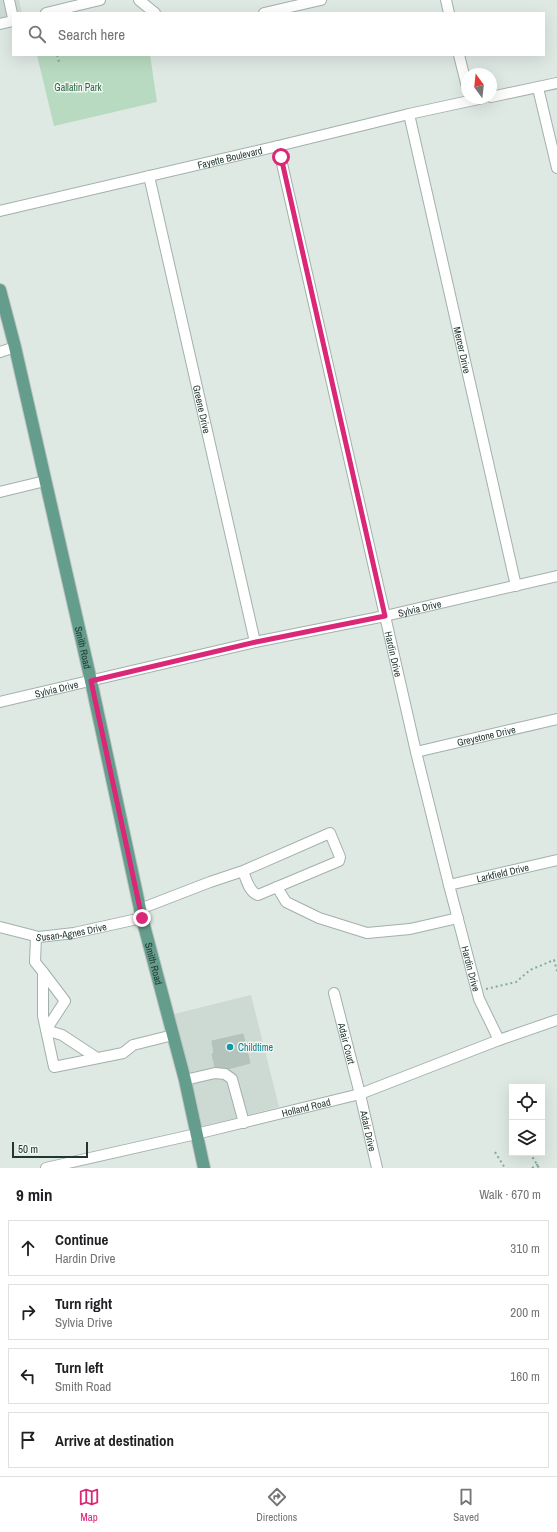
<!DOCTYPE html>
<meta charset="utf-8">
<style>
:root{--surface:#fff;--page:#f2f2f2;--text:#202124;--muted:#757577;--line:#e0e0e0;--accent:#db2777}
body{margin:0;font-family:"Archivo Narrow",sans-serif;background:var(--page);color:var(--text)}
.controls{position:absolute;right:12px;bottom:12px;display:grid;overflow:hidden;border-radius:0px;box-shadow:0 4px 16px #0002}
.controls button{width:36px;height:36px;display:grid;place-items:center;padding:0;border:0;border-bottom:1px solid var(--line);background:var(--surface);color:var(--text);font:20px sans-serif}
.compass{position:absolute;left:461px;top:68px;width:36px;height:36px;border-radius:50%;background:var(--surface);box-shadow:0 4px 16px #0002;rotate:345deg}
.scale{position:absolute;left:12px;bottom:10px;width:76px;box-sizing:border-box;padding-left:4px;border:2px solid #213831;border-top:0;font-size:11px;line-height:14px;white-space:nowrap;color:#213831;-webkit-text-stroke:3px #eff6f2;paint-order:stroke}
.stop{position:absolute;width:12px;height:12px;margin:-9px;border:3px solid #db2777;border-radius:50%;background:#fff}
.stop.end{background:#db2777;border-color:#fff;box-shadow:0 1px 4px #0008}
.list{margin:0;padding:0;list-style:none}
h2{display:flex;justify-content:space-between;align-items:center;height:52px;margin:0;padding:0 16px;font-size:17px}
h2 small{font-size:13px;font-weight:400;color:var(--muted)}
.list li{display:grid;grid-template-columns:26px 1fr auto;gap:12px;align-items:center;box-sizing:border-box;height:56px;margin:0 8px 8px;padding:0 8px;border:1px solid var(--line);border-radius:0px}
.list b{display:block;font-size:15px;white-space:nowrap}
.list p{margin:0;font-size:13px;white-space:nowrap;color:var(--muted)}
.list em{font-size:13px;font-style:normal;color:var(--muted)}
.icon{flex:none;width:22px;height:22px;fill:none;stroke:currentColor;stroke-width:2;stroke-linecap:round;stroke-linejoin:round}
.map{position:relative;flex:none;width:557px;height:1168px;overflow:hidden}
.search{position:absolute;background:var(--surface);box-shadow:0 4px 16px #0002;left:12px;right:12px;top:12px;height:44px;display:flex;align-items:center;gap:10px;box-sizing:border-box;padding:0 14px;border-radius:0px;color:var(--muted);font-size:15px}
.sheet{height:308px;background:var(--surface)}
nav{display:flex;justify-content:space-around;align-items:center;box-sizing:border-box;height:56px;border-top:1px solid var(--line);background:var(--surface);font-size:11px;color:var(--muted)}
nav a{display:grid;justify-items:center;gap:2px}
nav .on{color:var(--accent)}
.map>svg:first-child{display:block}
.built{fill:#cdd9d3}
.green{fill:#b8dac0}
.building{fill:#b4c4bd;stroke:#b2c2bb}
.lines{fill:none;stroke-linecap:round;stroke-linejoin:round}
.minor-casing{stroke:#a2b0ab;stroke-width:12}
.major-casing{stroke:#bcc3c1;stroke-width:14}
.path{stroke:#81ab9d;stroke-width:2;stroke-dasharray:2 3;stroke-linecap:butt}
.minor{stroke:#fff;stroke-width:10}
.major{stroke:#659d8d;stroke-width:12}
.route{stroke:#db2777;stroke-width:5}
.culture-dot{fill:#0f9aa8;stroke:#eff6f2;stroke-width:1.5}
.labels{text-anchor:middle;stroke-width:3;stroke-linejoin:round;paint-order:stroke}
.park-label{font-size:10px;fill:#2d6c44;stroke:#eff6f2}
.street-label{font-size:10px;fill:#213831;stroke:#eff6f2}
.culture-label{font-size:10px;fill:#0d838f;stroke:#eff6f2;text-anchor:start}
</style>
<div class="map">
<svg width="557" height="1168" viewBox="0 0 557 1168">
<rect width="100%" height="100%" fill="#dfe9e4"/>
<!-- built -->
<g class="built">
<polygon points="0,0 19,0 22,13 13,13 13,16 0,19"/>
<polygon points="251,995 279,1107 200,1127 174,1014"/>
</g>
<!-- green -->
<polygon class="green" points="37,55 150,55 157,102 54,126"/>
<!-- building -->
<polygon class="building" points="243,1034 250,1063 228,1069 215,1067 212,1054 214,1053 212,1041"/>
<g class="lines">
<defs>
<g id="minor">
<polyline points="9,0 13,18"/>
<polyline points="139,0 155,13"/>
<polyline points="446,0 449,13"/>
<polyline points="46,13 100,0"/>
<polyline points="264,13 321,0"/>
<polyline points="0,24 13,21"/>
<polyline points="459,55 467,87"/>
<polyline points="538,88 557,168"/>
<polyline points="491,97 557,83"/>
<path id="s1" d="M 409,114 L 516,586"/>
<path id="s2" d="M 278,146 L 416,752 L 449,885 L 479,999 L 499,1040"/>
<path id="s3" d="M 149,176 L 255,642"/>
<path id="s4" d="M 0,211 L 278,146 L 409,114 L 483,98"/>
<polyline points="0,352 15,347"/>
<polyline points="0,492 45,481"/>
<path id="s5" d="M 0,702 L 255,642 L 385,616 L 557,576"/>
<path id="s6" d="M 416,752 L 557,719"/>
<path id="s7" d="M 449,885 L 557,860"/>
<polyline points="277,887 286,902 319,918 367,933 410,929 458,918"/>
<path d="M 140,909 L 210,882 L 243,871 C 246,879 249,892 258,895 L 339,861 L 340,857 L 330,833 L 243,871"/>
<path id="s8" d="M 0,927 L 39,937 L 74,933 L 142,918"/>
<polyline points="36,937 35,962 43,972 43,1016 54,1067 123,1053 133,1045 173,1035"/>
<polyline points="43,972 65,1001 46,1030 62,1035 97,1058"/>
<path id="s9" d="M 334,993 L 360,1094 L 377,1168"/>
<polyline points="185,1080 215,1073 225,1074 232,1079 244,1123"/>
<path id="s10" d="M 46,1168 L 196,1134 L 360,1094 L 499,1040 L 557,1020"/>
</g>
<g id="major">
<path id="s11" d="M 0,290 L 15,347 L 91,681 L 142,918 L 185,1080 L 204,1168"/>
</g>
</defs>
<!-- minor casing -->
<use href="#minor" class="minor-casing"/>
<!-- major casing -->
<use href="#major" class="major-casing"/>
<!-- path -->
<g class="path">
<polyline points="57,55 59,62 58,64"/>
<polyline points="486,989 516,982 530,970 554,960 557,971"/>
<polyline points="495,1152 505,1168"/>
<polyline points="530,1153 539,1168"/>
<polyline points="532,1168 540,1163"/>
</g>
<!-- minor -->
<use href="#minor" class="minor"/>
<!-- major -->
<use href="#major" class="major"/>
</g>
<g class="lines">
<!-- route -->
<polyline class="route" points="142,918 91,681 256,642 385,616 281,157"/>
</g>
<!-- markers -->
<circle class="culture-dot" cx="230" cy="1047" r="4"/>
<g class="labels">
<!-- park labels -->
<g class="park-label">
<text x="78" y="91">Gallatin Park</text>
</g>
<!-- street labels -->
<g class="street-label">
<text dy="4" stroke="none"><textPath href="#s4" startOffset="236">Fayette Boulevard</textPath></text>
<text dy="4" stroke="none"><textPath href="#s1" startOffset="242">Mercer Drive</textPath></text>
<text dy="4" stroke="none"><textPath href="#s3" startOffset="239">Greene Drive</textPath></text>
<text dy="4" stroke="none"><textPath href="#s5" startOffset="430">Sylvia Drive</textPath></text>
<text dy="4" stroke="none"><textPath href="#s11" startOffset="367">Smith Road</textPath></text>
<text dy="4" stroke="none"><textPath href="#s2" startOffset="521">Hardin Drive</textPath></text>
<text dy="4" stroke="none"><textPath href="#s5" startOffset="58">Sylvia Drive</textPath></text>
<text dy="4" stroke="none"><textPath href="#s6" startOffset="72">Greystone Drive</textPath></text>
<text dy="4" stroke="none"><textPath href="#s7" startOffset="55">Larkfield Drive</textPath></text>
<text dy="4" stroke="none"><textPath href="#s8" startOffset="73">Susan-Agnes Drive</textPath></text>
<text dy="4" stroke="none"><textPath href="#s11" startOffset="691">Smith Road</textPath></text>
<text dy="4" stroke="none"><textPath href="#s2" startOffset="845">Hardin Drive</textPath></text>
<text dy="4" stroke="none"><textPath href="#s9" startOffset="52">Adair Court</textPath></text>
<text dy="4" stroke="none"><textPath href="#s10" startOffset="267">Holland Road</textPath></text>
<text dy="4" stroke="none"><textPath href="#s9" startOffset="142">Adair Drive</textPath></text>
</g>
<!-- culture labels -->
<g class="culture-label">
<text x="238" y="1051">Childtime</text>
</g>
</g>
</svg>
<div class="controls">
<button><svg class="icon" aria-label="locate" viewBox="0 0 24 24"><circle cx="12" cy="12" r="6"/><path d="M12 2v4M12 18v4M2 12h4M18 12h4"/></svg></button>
<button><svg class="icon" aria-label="layers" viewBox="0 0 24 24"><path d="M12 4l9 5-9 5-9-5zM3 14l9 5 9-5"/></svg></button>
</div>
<svg class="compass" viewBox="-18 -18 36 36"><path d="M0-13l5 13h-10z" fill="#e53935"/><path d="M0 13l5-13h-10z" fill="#757577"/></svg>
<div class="scale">50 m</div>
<div class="stop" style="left:281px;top:157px"></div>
<div class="stop end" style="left:142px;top:918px"></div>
<div class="search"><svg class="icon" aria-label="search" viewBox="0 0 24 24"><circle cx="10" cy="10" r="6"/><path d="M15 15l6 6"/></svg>Search here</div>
</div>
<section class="sheet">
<h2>9 min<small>Walk · 670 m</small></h2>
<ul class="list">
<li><svg class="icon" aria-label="ahead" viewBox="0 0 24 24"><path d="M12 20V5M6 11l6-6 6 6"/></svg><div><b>Continue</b><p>Hardin Drive</p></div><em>310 m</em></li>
<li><svg class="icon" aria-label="right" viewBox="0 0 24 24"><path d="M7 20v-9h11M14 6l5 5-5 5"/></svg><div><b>Turn right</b><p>Sylvia Drive</p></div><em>200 m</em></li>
<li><svg class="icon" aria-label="left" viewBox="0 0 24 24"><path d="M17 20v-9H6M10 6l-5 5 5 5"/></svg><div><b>Turn left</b><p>Smith Road</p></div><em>160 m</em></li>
<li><svg class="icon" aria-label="arrive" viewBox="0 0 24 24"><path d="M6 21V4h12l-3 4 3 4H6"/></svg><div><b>Arrive at destination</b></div></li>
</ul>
</section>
<nav>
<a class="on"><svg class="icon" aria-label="map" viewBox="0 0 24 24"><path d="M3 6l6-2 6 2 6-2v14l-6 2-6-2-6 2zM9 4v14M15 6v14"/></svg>Map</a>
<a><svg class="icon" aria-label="directions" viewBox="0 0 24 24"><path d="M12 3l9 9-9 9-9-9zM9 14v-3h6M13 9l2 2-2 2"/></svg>Directions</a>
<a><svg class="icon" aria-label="saved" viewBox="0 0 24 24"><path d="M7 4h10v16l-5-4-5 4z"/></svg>Saved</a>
</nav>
